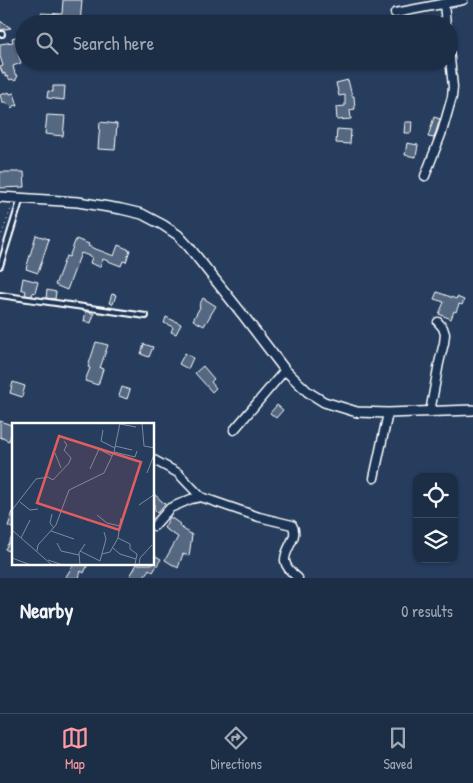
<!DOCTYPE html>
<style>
:root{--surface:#1c2e46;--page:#25364d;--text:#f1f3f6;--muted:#a0a8b3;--line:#3a4a5f;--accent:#ff9aa2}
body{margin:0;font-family:"Patrick Hand",sans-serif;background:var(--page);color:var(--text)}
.controls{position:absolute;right:15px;bottom:15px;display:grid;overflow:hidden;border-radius:10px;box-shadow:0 1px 4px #0004}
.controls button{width:45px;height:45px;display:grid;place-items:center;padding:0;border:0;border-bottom:1px solid var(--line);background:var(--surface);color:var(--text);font:25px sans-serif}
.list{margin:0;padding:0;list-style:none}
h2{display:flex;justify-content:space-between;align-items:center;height:65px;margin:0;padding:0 20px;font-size:21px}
h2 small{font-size:16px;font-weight:400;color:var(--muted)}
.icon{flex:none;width:28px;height:28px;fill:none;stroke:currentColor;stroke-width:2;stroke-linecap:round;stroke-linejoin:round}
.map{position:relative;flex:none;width:473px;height:578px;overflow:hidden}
.search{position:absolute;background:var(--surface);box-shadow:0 1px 4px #0004;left:15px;right:15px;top:15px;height:55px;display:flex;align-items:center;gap:12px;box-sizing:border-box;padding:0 18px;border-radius:28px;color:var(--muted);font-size:19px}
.sheet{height:135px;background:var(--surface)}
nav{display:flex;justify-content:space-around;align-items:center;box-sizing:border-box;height:70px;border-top:1px solid var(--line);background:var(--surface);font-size:14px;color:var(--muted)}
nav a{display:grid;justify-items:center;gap:2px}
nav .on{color:var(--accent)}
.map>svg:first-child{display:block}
.building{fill:#556781;stroke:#fff}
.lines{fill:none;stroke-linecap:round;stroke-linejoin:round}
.service-casing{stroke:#fff;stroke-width:8}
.minor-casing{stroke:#fff;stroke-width:11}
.tertiary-casing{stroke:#fff;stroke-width:12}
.path{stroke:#fff;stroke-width:1;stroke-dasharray:1 4;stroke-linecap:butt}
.service{stroke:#1d3557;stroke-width:4}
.minor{stroke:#1d3557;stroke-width:8}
.tertiary{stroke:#1d3557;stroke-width:9}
.inset-road{fill:none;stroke:#7d8b9e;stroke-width:1}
.view{fill:#e05e5e;fill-opacity:0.15;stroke:#e05e5e;stroke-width:2.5}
.inset-edge{fill:none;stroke:#fff;stroke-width:2.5}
</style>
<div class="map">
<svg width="473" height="578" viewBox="0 0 473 578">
<rect width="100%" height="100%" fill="#263d5e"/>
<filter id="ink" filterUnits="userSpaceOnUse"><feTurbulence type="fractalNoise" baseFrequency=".02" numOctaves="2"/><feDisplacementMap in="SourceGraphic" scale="10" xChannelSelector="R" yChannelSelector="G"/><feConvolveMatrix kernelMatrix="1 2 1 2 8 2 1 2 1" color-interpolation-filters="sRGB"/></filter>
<g filter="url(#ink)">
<!-- building -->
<g class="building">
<polygon points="63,0 82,0 80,24 68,23 68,24 40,24 41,13 62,14"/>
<polygon points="0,21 11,28 0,30"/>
<polygon points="19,36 22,52 18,53 21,63 13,66 15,74 18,76 15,81 12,79 10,80 7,76 5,77 5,73 3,74 0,67 3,66 0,56 0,44 13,42 12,38"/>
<polygon points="348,80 352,96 354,96 355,109 350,110 351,119 337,120 336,107 345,106 345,95 339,96 336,83"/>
<polygon points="53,86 65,86 64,100 47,98 48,91 53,92"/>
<polygon points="9,92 10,94 14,93 18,106 14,105 12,108 8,104 6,104 5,102 2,102 0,95"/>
<polygon points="47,115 65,116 63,136 45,134"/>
<polygon points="434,117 440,119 434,138 428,137"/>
<polygon points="100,122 117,124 115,150 98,149"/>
<polygon points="405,122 412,122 411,133 404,133"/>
<polygon points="337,129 351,130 350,144 336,143"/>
<polygon points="407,143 418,145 416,157 405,155"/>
<polygon points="0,172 24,172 25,187 0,188"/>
<polygon points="36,235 49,239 38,273 26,269"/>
<polygon points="76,239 89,244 88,246 114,256 118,245 130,250 126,262 123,261 121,266 103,259 100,267 90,263 92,257 81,253 67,290 55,285 66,256 69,257"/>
<polygon points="23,278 38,282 35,293 33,292 32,296 25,295 26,291 21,289"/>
<polygon points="47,290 56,292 55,299 46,298"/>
<polygon points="437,292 456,299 457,297 464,300 462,305 459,304 456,312 454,311 451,319 439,314 444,302 434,299"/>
<polygon points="112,294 116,295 113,304 109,303"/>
<polygon points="203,298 216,306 204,326 193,320 200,307 199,306"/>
<polygon points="86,311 94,314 91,323 84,321"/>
<polygon points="166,317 181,324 176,334 171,332 173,327 164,323"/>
<polygon points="96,342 108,345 100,368 103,369 98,385 85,381 90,368 88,367"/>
<polygon points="144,344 153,347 149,357 141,354"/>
<polygon points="185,353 193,358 188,369 179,364"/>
<polygon points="203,366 214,379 211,382 216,388 212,392 195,373"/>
<polygon points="13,382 25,386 22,397 10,393"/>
<polygon points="122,387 130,390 127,399 119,396"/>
<polygon points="277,405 283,410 276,418 270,413"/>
<polygon points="0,421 14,426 9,441 0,437"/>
<polygon points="154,494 165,504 157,513 154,510"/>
<polygon points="13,512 14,512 14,529 8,526"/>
<polygon points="170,517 180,524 179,526 192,535 189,556 183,554 178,568 165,560 178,537 164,528"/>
<polygon points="14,534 14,554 5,549"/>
<polygon points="154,555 161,559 153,572 149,569 143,578 129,578 137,564 154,564"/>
<polygon points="74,564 88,564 84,573 81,571 79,578 65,578"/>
</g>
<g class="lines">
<defs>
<g id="service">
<polyline points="0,34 2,34"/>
<polyline points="0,266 21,198"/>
<polyline points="0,295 146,316"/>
</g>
<g id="minor">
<polyline points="444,4 446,24"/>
<polyline points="395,13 463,0"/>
<polyline points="425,176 442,132 452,97 453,87 449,49"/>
<polyline points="430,412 439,363 444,343 445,334 443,328 438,322"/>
<polyline points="234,430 285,370"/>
<path d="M 154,460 L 178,473 L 201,497 L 259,517 L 292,525 C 300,537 284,548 285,561 C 286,568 293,574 298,578"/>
<polyline points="374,478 388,413"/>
<polyline points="154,526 170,508 191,499 201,497"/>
</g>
<polyline id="tertiary" points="0,197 78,202 121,209 142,214 163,225 178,235 189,247 243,315 285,370 308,392 324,402 357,412 388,413 473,410"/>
</defs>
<!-- service casing -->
<use href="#service" class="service-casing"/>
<!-- minor casing -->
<use href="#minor" class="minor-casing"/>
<!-- tertiary casing -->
<use href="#tertiary" class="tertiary-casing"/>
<!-- path -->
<polyline class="path" points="0,239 12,206"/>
<!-- service -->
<use href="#service" class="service"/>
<!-- minor -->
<use href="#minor" class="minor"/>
<!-- tertiary -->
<use href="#tertiary" class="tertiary"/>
</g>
</g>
<!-- overview -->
<g transform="translate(12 423)">
<rect width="142" height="142" fill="#263d5e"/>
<path class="inset-road" d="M 130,0 L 132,23 L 143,25M 108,1 L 124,4M 91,7 L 89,18 L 103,25M 103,23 L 120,27M 102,29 L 123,34 L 125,28M 43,30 L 49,45M 78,46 L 87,26 L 100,33M 135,50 L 143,29M 8,79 L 18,87 L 26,86M 127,82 L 143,71M 0,87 L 24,56 L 36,54 L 41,57 L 57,40 L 59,35 L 52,27 L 55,22 L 52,18M 40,91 L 38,100 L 42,105M 85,92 L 95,100 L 108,103M 0,107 L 40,142M 39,108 L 62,116M 9,115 L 18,97M 106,115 L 118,121 L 118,126 L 125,131 L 123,141M 45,120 L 49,128 L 67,132M 101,125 L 108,131 L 124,136M 25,128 L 26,122 L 44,102 L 57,67 L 92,50 L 102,29 L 108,0M 68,128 L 88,138 L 94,116 L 92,109M 90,131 L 98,129 L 106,115 L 109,95M 0,135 L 19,142M 36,137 L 51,142M 68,142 L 67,130 L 73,121M 127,142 L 128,135 L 140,122"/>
<path class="view" d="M 47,13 L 129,39 L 107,107 L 25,80 Z"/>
<rect width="142" height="142" class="inset-edge"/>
</g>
</svg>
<div class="controls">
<button><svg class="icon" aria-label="locate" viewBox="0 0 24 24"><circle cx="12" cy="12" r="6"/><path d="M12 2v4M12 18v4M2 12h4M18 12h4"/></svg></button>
<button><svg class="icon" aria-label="layers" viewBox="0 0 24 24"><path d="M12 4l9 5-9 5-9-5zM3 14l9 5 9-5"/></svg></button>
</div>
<div class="search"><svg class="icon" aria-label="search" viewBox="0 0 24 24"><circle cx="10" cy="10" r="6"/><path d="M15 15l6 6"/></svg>Search here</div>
</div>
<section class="sheet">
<h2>Nearby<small>0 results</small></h2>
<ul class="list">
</ul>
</section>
<nav>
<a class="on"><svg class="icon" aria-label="map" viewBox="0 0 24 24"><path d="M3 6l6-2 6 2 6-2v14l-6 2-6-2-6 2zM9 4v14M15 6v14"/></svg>Map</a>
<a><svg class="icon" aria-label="directions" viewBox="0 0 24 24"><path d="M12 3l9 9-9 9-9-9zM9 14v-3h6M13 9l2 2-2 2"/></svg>Directions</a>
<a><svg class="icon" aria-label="saved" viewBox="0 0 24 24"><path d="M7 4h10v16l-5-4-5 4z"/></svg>Saved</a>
</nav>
